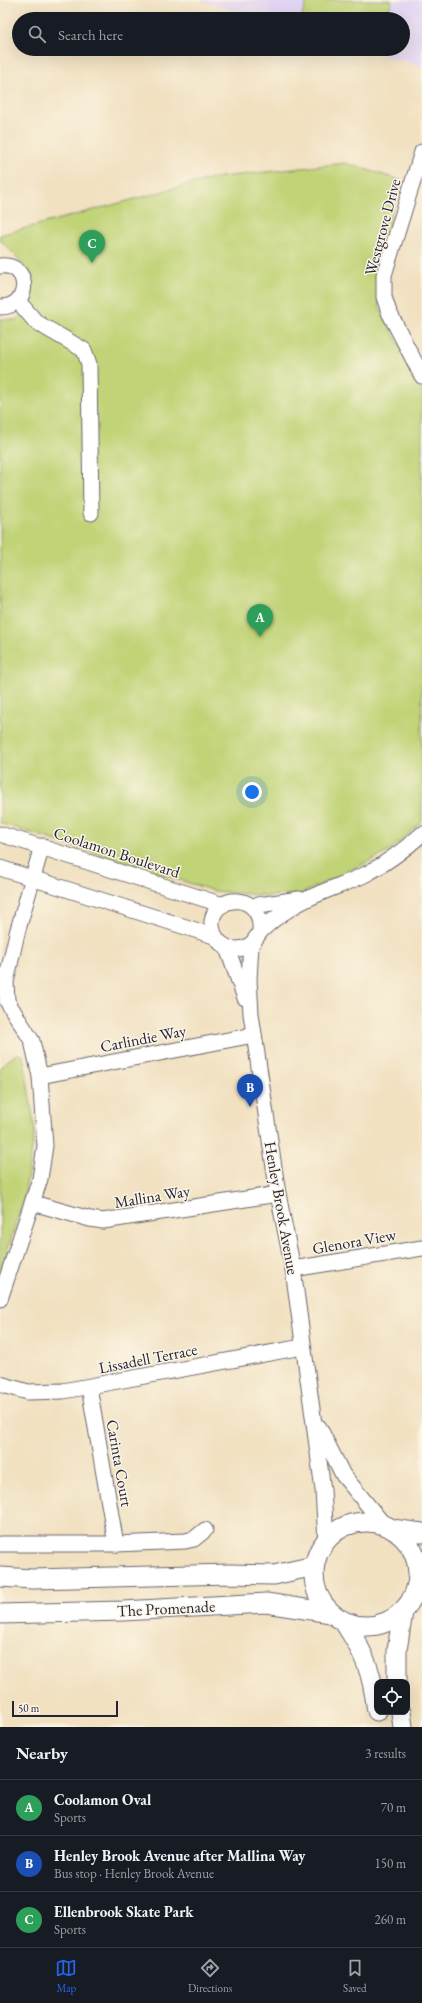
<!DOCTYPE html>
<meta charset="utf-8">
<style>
:root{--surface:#171b24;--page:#20242c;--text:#f1f3f6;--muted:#9ea1a6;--line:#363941;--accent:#2563eb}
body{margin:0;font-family:"EB Garamond",serif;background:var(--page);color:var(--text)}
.controls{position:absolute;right:12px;bottom:12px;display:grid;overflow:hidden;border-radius:8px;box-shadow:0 4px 16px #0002}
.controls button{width:36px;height:36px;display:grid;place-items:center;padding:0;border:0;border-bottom:1px solid var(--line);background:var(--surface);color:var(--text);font:20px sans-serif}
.scale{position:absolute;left:12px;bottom:10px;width:106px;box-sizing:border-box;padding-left:4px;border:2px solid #22223b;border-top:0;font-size:11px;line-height:14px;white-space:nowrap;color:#22223b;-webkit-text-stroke:3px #fcf5e5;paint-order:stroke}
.you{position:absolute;left:252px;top:792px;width:14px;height:14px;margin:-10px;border:3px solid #fff;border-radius:50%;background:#1a73e8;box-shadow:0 0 0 6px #1a73e833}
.badge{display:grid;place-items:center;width:26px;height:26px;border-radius:50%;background:var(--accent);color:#fff;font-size:13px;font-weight:700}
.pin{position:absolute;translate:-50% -33px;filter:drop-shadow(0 1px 2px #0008)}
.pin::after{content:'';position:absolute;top:21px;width:14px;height:12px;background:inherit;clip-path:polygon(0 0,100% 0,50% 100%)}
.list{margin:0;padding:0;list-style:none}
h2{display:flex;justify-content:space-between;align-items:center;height:52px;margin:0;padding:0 16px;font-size:17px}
h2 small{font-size:13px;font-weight:400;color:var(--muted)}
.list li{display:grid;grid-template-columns:26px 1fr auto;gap:12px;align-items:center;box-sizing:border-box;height:56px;padding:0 16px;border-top:1px solid var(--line)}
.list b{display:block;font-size:15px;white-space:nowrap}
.list p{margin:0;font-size:13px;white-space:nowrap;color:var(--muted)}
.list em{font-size:13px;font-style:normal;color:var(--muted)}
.icon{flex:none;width:22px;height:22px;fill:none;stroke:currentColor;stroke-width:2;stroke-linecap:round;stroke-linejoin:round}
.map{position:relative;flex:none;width:422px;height:1727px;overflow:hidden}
.search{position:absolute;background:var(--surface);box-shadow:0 4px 16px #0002;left:12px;right:12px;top:12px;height:44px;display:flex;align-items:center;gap:10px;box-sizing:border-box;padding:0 14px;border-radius:22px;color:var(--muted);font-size:15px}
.sheet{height:220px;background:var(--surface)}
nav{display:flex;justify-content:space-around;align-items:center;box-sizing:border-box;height:56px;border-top:1px solid var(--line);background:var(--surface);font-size:11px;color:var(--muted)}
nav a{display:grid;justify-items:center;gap:2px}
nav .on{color:var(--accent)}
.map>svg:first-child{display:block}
.built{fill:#e2d4f3}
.green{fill:#c0d376;stroke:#717a58}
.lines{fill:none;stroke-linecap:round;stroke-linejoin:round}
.minor-casing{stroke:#6a656a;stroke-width:17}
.major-casing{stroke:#6a656a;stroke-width:21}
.minor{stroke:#fff;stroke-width:15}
.major{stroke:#fff;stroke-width:19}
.labels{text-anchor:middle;stroke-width:3;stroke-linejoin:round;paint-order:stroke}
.street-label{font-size:16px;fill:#22223b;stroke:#fcf5e5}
</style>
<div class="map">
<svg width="422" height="1727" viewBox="0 0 422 1727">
<rect width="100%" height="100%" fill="#fcf5e5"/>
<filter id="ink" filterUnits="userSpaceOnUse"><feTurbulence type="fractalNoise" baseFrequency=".025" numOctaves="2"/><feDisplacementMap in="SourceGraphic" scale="8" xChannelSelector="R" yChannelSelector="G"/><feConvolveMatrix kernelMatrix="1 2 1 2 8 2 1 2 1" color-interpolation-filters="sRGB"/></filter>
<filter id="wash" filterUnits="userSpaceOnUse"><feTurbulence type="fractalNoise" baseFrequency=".012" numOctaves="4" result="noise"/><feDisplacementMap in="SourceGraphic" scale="16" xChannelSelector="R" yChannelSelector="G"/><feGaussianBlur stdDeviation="0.9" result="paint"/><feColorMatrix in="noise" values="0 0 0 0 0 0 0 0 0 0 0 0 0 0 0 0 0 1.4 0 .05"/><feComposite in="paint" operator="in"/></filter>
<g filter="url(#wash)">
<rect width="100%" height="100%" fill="#f1e1c1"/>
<!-- built -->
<polygon class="built" points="199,0 422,0 422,67 362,49 403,49 403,19 262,19"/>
<!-- green -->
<g class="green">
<polygon points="307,0 392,0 386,19 301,19"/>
<path d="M 345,163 L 400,180 L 377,272 L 379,306 L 422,389 L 422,822 L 388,852 L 301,894 L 269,896 L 214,891 L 0,823 L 0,319 L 16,320 C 21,314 27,308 30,302 C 39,277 16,255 0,240 L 0,235 L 213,178 Z"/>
<polygon points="16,1054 23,1055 35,1130 24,1197 0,1274 0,1067"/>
</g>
</g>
<g filter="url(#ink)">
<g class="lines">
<defs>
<g id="minor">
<polyline points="422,152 384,275 384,297 389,312 422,376"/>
<path d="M 0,266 C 30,262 33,307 0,307"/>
<polyline points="18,301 36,322 84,350 89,364 91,513"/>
<polyline points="0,834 223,905"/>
<polyline points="0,868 214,936"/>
<polyline points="252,906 299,899"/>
<path d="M 260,931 C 263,893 216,892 212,921 C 211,938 225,953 243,948 C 254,946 255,937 262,930 C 270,922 281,914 291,908 C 315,892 343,886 368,873 C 388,862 405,849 422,834"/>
<polyline points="251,944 249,980 251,1014 278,1194 293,1269 323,1490 326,1541"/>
<polyline points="227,948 245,998"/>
<polyline points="40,1076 254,1035"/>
<polyline points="33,1203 90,1219 103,1221 278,1194"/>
<polyline points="293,1269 422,1248"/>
<polyline points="0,1299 40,1179 45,1146 40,1076 32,1041 7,1001 6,982 17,933 42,846"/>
<polyline points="0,1384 28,1392 63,1391 302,1347"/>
<polyline points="89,1387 116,1544"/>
<polyline points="319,1427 343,1475 384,1525"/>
<polyline points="0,1544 116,1544 185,1541 194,1539 205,1530"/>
</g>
<g id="major">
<circle cx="366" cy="1574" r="52"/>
<polyline points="392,1529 422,1533"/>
<polyline points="0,1577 33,1579 230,1574 274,1575 314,1566"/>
<polyline points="0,1614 123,1611 266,1603 331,1613"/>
<path d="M 344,1622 C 366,1656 372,1672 377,1711"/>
<polyline points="397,1682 397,1650 403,1612"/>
<polyline points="401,1712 403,1727"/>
</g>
</defs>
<!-- minor casing -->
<use href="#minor" class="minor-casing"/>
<!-- major casing -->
<use href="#major" class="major-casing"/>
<!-- minor -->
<use href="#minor" class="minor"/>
<!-- major -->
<use href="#major" class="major"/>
</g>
</g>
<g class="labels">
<!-- street labels -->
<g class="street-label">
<text transform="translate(382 227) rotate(-75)" y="6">Westgrove Drive</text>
<text transform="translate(117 852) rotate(18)" y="6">Coolamon Boulevard</text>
<text transform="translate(143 1038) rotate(-11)" y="6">Carlindie Way</text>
<text transform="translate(152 1196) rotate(-9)" y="6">Mallina Way</text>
<text transform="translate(282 1208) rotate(80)" y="6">Henley Brook Avenue</text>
<text transform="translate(354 1241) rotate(-10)" y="6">Glenora View</text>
<text transform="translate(148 1358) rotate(-11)" y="6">Lissadell Terrace</text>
<text transform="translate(120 1463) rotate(80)" y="6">Carinta Court</text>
<text transform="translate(166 1608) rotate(-3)" y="6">The Promenade</text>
</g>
</g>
</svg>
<div class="controls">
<button><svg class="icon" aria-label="locate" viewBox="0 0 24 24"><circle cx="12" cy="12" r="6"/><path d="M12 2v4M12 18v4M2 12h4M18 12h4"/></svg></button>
</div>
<div class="scale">50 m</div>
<div class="you"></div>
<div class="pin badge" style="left:260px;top:637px;background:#2e9e5b">A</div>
<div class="pin badge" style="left:250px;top:1107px;background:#1a4fb4">B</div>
<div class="pin badge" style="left:92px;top:263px;background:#2e9e5b">C</div>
<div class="search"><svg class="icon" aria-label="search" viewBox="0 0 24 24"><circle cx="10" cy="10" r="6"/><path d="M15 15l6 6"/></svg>Search here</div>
</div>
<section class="sheet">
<h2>Nearby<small>3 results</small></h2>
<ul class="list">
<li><span class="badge" style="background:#2e9e5b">A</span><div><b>Coolamon Oval</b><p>Sports</p></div><em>70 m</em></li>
<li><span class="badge" style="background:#1a4fb4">B</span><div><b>Henley Brook Avenue after Mallina Way</b><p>Bus stop · Henley Brook Avenue</p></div><em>150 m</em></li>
<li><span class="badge" style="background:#2e9e5b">C</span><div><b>Ellenbrook Skate Park</b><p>Sports</p></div><em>260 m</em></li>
</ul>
</section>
<nav>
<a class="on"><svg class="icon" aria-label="map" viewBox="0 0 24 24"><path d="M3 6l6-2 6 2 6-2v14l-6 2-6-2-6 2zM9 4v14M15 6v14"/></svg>Map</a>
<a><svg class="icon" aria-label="directions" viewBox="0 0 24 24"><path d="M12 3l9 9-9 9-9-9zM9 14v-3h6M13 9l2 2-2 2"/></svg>Directions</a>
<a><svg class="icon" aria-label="saved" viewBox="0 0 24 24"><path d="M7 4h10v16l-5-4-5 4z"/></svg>Saved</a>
</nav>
